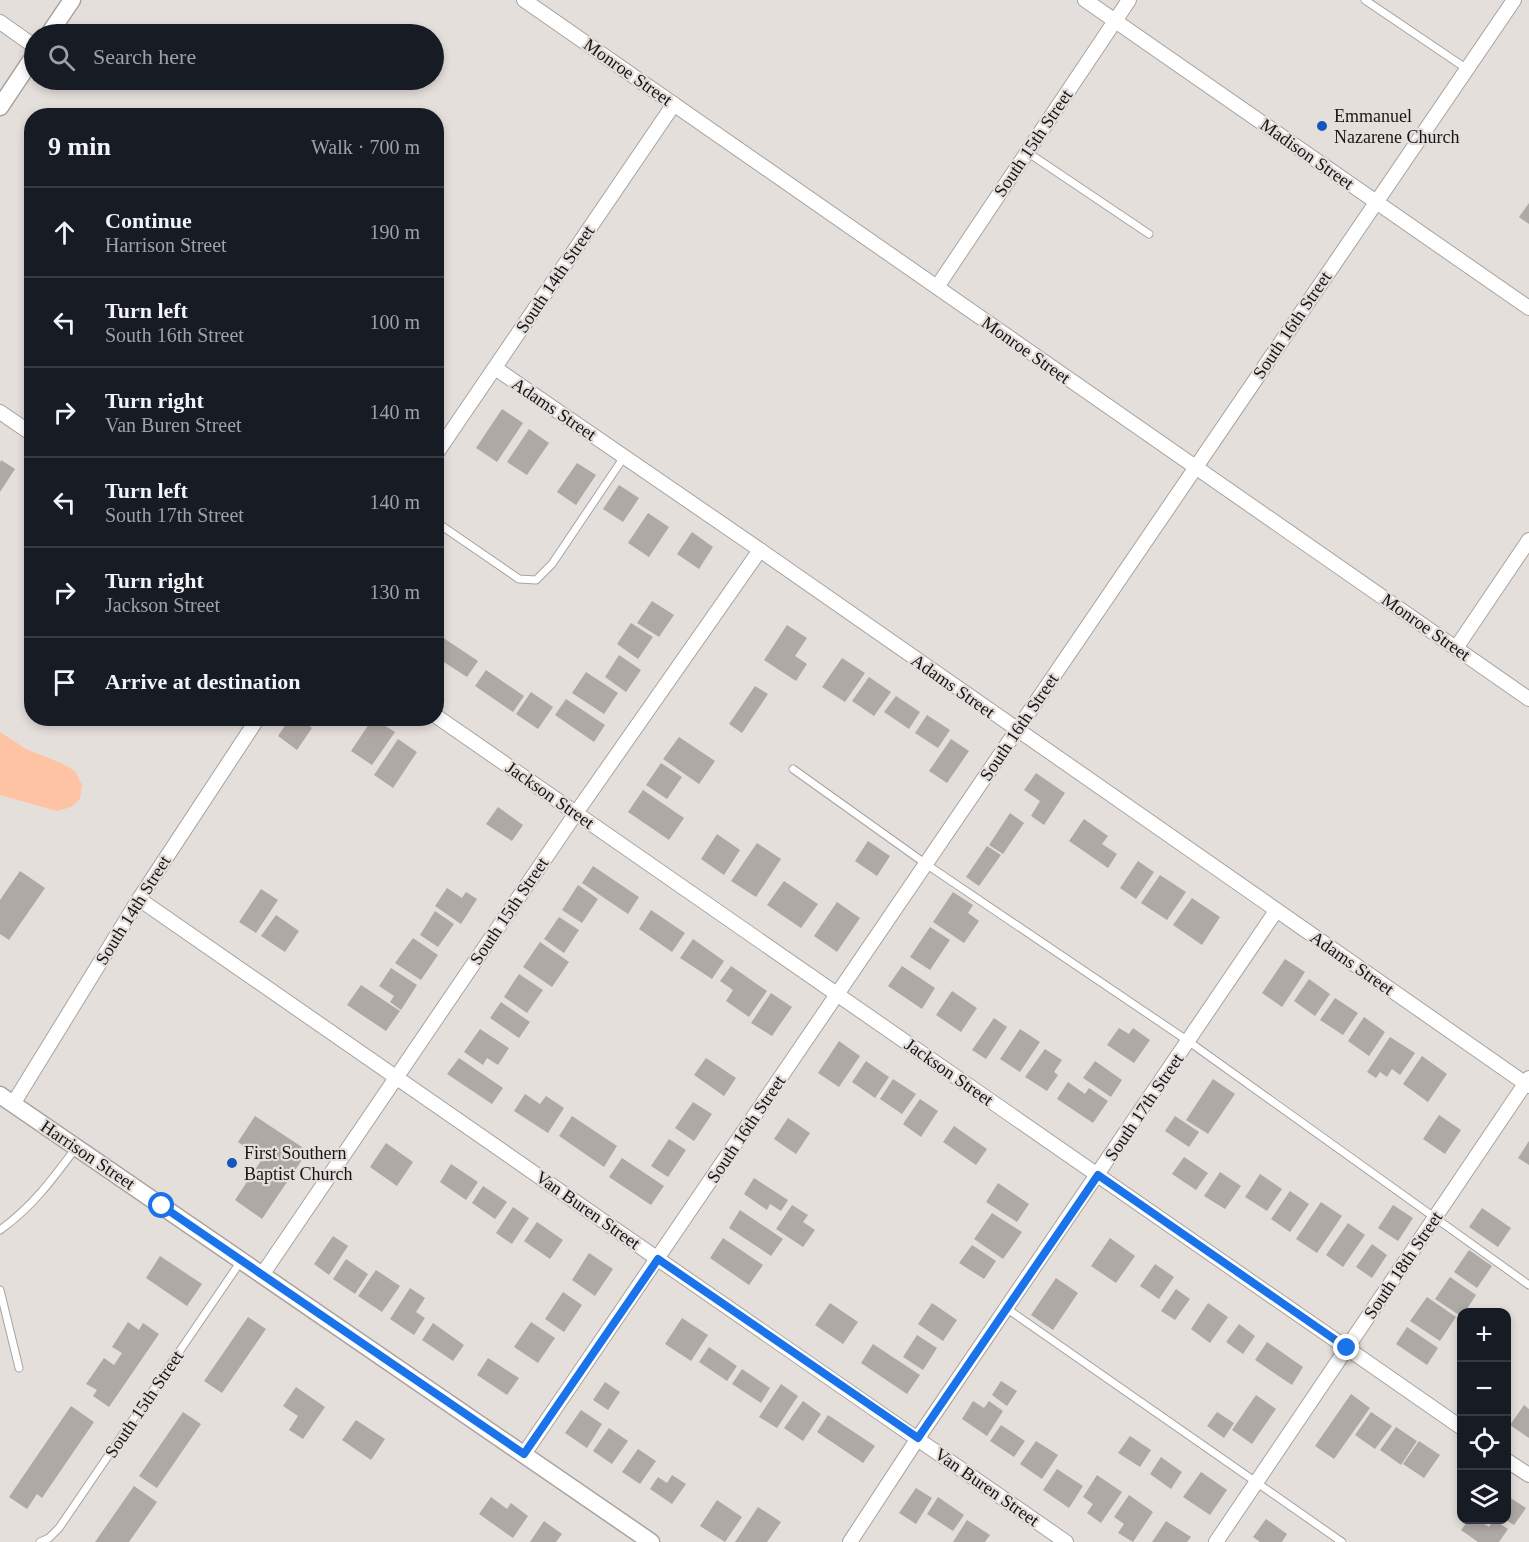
<!DOCTYPE html>
<meta charset="utf-8">
<style>
:root{--surface:#171b24;--page:#242831;--text:#f1f3f6;--muted:#9ea1a6;--line:#363941}
body{margin:0;font-family:"Times New Roman",serif;background:var(--page);color:var(--text)}
.controls{position:absolute;right:18px;bottom:18px;display:grid;overflow:hidden;border-radius:12px;box-shadow:0 3px 9px #0003}
.controls button{width:54px;height:54px;display:grid;place-items:center;padding:0;border:0;border-bottom:2px solid var(--line);background:var(--surface);color:var(--text);font:30px sans-serif}
.stop{position:absolute;width:18px;height:18px;margin:-14px;border:4px solid #1a73e8;border-radius:50%;background:#fff}
.stop.end{background:#1a73e8;border-color:#fff;box-shadow:0 2px 6px #0008}
.list{margin:0;padding:0;list-style:none}
h2{display:flex;justify-content:space-between;align-items:center;height:78px;margin:0;padding:0 24px;font-size:26px}
h2 small{font-size:20px;font-weight:400;color:var(--muted)}
.list li{display:grid;grid-template-columns:39px 1fr auto;gap:18px;align-items:center;box-sizing:border-box;height:90px;padding:0 24px;border-top:2px solid var(--line)}
.list b{display:block;font-size:22px;white-space:nowrap}
.list p{margin:0;font-size:20px;white-space:nowrap;color:var(--muted)}
.list em{font-size:20px;font-style:normal;color:var(--muted)}
.icon{flex:none;width:33px;height:33px;fill:none;stroke:currentColor;stroke-width:2;stroke-linecap:round;stroke-linejoin:round}
.map{position:relative;flex:none;width:1529px;height:1542px;overflow:hidden}
.search{position:absolute;background:var(--surface);box-shadow:0 3px 9px #0003;left:24px;top:24px;width:420px;height:66px;display:flex;align-items:center;gap:15px;box-sizing:border-box;padding:0 21px;border-radius:33px;color:var(--muted);font-size:22px}
.panel{position:absolute;background:var(--surface);box-shadow:0 3px 9px #0003;left:24px;top:108px;width:420px;height:618px;border-radius:24px}
.map>svg:first-child{display:block}
.green{fill:#fdc3a3}
.building{fill:#afa9a6}
.lines{fill:none;stroke-linecap:round;stroke-linejoin:round}
.service-casing{stroke:#a9a3a0;stroke-width:9}
.minor-casing{stroke:#a9a3a0;stroke-width:16}
.tertiary-casing{stroke:#a9a3a0;stroke-width:19}
.service{stroke:#fff;stroke-width:7}
.minor{stroke:#fff;stroke-width:14}
.tertiary{stroke:#fff;stroke-width:16}
.route{stroke:#1a73e8;stroke-width:8}
.poi-dot{fill:#1555c0;stroke:#e5dfdc;stroke-width:2}
.labels{text-anchor:middle;stroke-width:4.5;stroke-linejoin:round;paint-order:stroke}
.street-label{font-size:18px;fill:#181615;stroke:#e5dfdc}
.poi-label{font-size:18px;fill:#181615;stroke:#e5dfdc;text-anchor:start}
</style>
<div class="map">
<svg width="1529" height="1542" viewBox="0 0 1529 1542">
<rect width="100%" height="100%" fill="#e5dfdc"/>
<!-- green -->
<polygon class="green" points="0,732 26,749 61,763 75,771 82,785 80,799 71,807 57,811 0,795"/>
<!-- building -->
<g class="building">
<polygon points="1529,203 1529,224 1519,217"/>
<polygon points="502,409 523,423 497,462 476,448"/>
<polygon points="529,429 549,443 527,475 507,462"/>
<polygon points="1,460 15,469 0,492 0,463"/>
<polygon points="577,463 596,475 576,505 557,492"/>
<polygon points="619,485 639,498 623,522 603,509"/>
<polygon points="648,513 669,527 649,557 628,543"/>
<polygon points="692,532 713,547 699,569 677,554"/>
<polygon points="652,601 674,615 659,637 637,623"/>
<polygon points="631,623 653,637 638,659 617,644"/>
<polygon points="787,625 807,638 795,656 807,664 796,681 764,660"/>
<polygon points="439,635 478,661 467,677 436,657 436,638"/>
<polygon points="619,655 641,670 626,692 605,677"/>
<polygon points="842,658 865,673 845,702 822,687"/>
<polygon points="486,670 524,696 513,712 475,686"/>
<polygon points="586,672 618,693 604,714 572,693"/>
<polygon points="869,677 891,692 874,716 852,701"/>
<polygon points="755,686 768,694 742,733 729,724"/>
<polygon points="531,692 553,707 538,729 516,714"/>
<polygon points="896,696 920,712 909,729 884,712"/>
<polygon points="566,699 605,725 594,742 555,715"/>
<polygon points="927,715 950,730 938,748 915,733"/>
<polygon points="290,718 299,718 312,728 297,750 278,736"/>
<polygon points="373,718 395,732 372,765 351,751"/>
<polygon points="679,737 715,761 699,784 663,759"/>
<polygon points="398,739 417,752 393,788 374,775"/>
<polygon points="951,739 969,751 947,783 929,771"/>
<polygon points="661,763 682,777 667,799 646,785"/>
<polygon points="1036,773 1065,793 1044,825 1031,816 1040,801 1024,790"/>
<polygon points="643,790 684,818 669,840 628,812"/>
<polygon points="498,807 523,825 512,841 486,824"/>
<polygon points="1010,813 1024,823 1003,854 989,845"/>
<polygon points="1084,819 1108,836 1102,844 1117,854 1108,868 1069,841"/>
<polygon points="717,834 740,850 724,875 701,859"/>
<polygon points="868,841 890,856 877,876 855,861"/>
<polygon points="757,843 781,859 756,897 731,881"/>
<polygon points="987,846 1001,855 979,886 966,877"/>
<polygon points="1138,861 1154,872 1136,899 1120,888"/>
<polygon points="593,866 639,897 628,914 582,883"/>
<polygon points="20,871 45,888 9,940 0,934 0,900"/>
<polygon points="1160,875 1186,892 1167,920 1141,903"/>
<polygon points="784,881 818,904 801,928 767,905"/>
<polygon points="578,885 598,899 582,923 562,910"/>
<polygon points="447,888 462,898 466,892 477,899 461,924 435,906"/>
<polygon points="261,889 278,900 256,933 239,922"/>
<polygon points="953,892 973,905 968,913 979,921 964,943 933,922"/>
<polygon points="1192,898 1220,917 1202,945 1173,925"/>
<polygon points="837,902 860,918 837,952 814,936"/>
<polygon points="651,910 685,933 672,952 639,929"/>
<polygon points="435,911 454,924 438,947 420,935"/>
<polygon points="276,915 299,931 285,952 261,936"/>
<polygon points="559,917 579,930 564,953 544,939"/>
<polygon points="930,927 950,940 930,970 910,957"/>
<polygon points="413,938 438,955 421,980 395,963"/>
<polygon points="693,939 724,961 712,979 680,958"/>
<polygon points="540,942 569,962 552,987 523,967"/>
<polygon points="1285,959 1305,972 1282,1007 1262,993"/>
<polygon points="731,966 767,991 749,1017 726,1001 733,990 720,981"/>
<polygon points="902,966 935,988 922,1009 888,986"/>
<polygon points="391,968 417,985 401,1010 390,1002 394,996 379,986"/>
<polygon points="519,974 543,990 527,1013 504,997"/>
<polygon points="1309,979 1330,994 1315,1016 1294,1001"/>
<polygon points="361,985 400,1011 386,1031 347,1005"/>
<polygon points="952,991 977,1008 961,1032 936,1015"/>
<polygon points="771,993 792,1007 772,1036 751,1023"/>
<polygon points="1335,998 1358,1013 1343,1035 1320,1020"/>
<polygon points="501,1002 530,1022 519,1038 490,1018"/>
<polygon points="1364,1017 1385,1032 1369,1056 1348,1041"/>
<polygon points="994,1018 1007,1027 986,1059 972,1050"/>
<polygon points="1119,1028 1129,1034 1133,1028 1150,1040 1134,1063 1107,1045"/>
<polygon points="480,1029 509,1048 498,1065 487,1058 483,1065 464,1052"/>
<polygon points="1020,1029 1040,1042 1020,1072 1000,1059"/>
<polygon points="1390,1037 1415,1053 1400,1075 1392,1069 1387,1077 1380,1072 1376,1078 1367,1072"/>
<polygon points="839,1041 860,1056 839,1087 818,1073"/>
<polygon points="1045,1049 1062,1060 1054,1072 1058,1075 1047,1091 1025,1077"/>
<polygon points="1422,1056 1447,1074 1428,1102 1403,1084"/>
<polygon points="459,1058 503,1088 492,1104 447,1074"/>
<polygon points="706,1058 736,1078 724,1096 694,1075"/>
<polygon points="866,1061 889,1077 875,1098 852,1082"/>
<polygon points="1095,1061 1122,1080 1111,1097 1083,1078"/>
<polygon points="893,1079 916,1094 902,1114 880,1099"/>
<polygon points="1213,1079 1235,1094 1208,1134 1186,1120"/>
<polygon points="1068,1082 1085,1094 1089,1088 1108,1101 1093,1123 1057,1099"/>
<polygon points="525,1094 540,1104 546,1096 564,1108 548,1133 514,1111"/>
<polygon points="920,1099 938,1111 921,1137 903,1124"/>
<polygon points="693,1102 712,1114 694,1141 675,1128"/>
<polygon points="1439,1115 1461,1130 1445,1154 1423,1139"/>
<polygon points="255,1116 308,1151 262,1219 235,1200 262,1159 238,1142"/>
<polygon points="572,1116 617,1146 604,1167 559,1136"/>
<polygon points="1175,1116 1199,1132 1189,1147 1165,1131"/>
<polygon points="788,1118 810,1133 796,1154 774,1139"/>
<polygon points="954,1126 987,1149 976,1165 943,1142"/>
<polygon points="669,1139 686,1150 668,1177 651,1166"/>
<polygon points="1529,1141 1529,1165 1518,1158"/>
<polygon points="386,1143 413,1162 397,1186 370,1167"/>
<polygon points="1184,1157 1208,1173 1196,1190 1172,1174"/>
<polygon points="622,1158 664,1186 651,1205 609,1177"/>
<polygon points="451,1164 478,1182 466,1200 440,1182"/>
<polygon points="1220,1172 1241,1186 1225,1209 1204,1196"/>
<polygon points="1260,1174 1282,1189 1267,1211 1245,1197"/>
<polygon points="754,1178 788,1200 781,1211 770,1204 767,1210 744,1194"/>
<polygon points="998,1183 1029,1204 1017,1222 986,1202"/>
<polygon points="483,1186 507,1202 495,1219 472,1203"/>
<polygon points="1290,1191 1309,1204 1290,1232 1271,1219"/>
<polygon points="1321,1202 1342,1216 1317,1253 1296,1239"/>
<polygon points="792,1205 808,1215 803,1222 815,1230 803,1247 776,1229"/>
<polygon points="1393,1205 1413,1218 1398,1241 1378,1228"/>
<polygon points="513,1207 529,1218 512,1244 496,1233"/>
<polygon points="1482,1208 1511,1228 1498,1247 1469,1227"/>
<polygon points="740,1210 783,1239 771,1256 729,1228"/>
<polygon points="992,1213 1022,1232 1003,1259 974,1239"/>
<polygon points="537,1222 563,1240 550,1259 524,1241"/>
<polygon points="1348,1223 1365,1235 1343,1267 1326,1255"/>
<polygon points="333,1236 348,1246 329,1275 314,1264"/>
<polygon points="723,1238 763,1265 749,1285 710,1258"/>
<polygon points="1110,1238 1135,1256 1116,1283 1091,1266"/>
<polygon points="1372,1244 1387,1255 1372,1278 1356,1267"/>
<polygon points="972,1245 996,1261 984,1279 959,1263"/>
<polygon points="1469,1250 1492,1266 1477,1288 1454,1272"/>
<polygon points="589,1253 613,1269 595,1296 572,1280"/>
<polygon points="160,1256 202,1284 187,1306 146,1278"/>
<polygon points="346,1259 368,1274 355,1294 333,1279"/>
<polygon points="1155,1264 1174,1277 1159,1299 1140,1286"/>
<polygon points="376,1270 400,1286 382,1312 358,1296"/>
<polygon points="1450,1277 1476,1295 1465,1312 1462,1312 1462,1317 1435,1299"/>
<polygon points="1056,1278 1078,1293 1053,1330 1031,1315"/>
<polygon points="410,1288 425,1298 416,1312 425,1318 414,1335 390,1319"/>
<polygon points="1176,1289 1190,1299 1175,1320 1161,1311"/>
<polygon points="563,1292 582,1305 564,1332 545,1319"/>
<polygon points="1427,1297 1456,1317 1440,1341 1410,1321"/>
<polygon points="830,1303 858,1322 843,1344 815,1325"/>
<polygon points="932,1303 957,1320 943,1341 918,1324"/>
<polygon points="1208,1303 1228,1317 1210,1343 1191,1329"/>
<polygon points="248,1317 266,1329 222,1393 204,1381"/>
<polygon points="682,1318 708,1335 691,1361 665,1344"/>
<polygon points="128,1322 139,1330 143,1323 159,1334 109,1407 93,1396 97,1390 86,1384 104,1358 114,1365 122,1353 112,1347"/>
<polygon points="531,1322 555,1338 538,1363 514,1347"/>
<polygon points="433,1323 464,1345 453,1361 422,1340"/>
<polygon points="1239,1324 1255,1336 1243,1354 1226,1342"/>
<polygon points="1407,1327 1438,1348 1427,1365 1396,1344"/>
<polygon points="917,1335 937,1348 923,1370 903,1357"/>
<polygon points="1267,1342 1303,1367 1292,1385 1255,1360"/>
<polygon points="873,1344 920,1375 907,1394 861,1363"/>
<polygon points="709,1347 737,1366 727,1381 699,1362"/>
<polygon points="488,1358 519,1378 507,1395 477,1375"/>
<polygon points="742,1369 770,1388 761,1403 732,1384"/>
<polygon points="1001,1381 1017,1391 1007,1406 992,1395"/>
<polygon points="605,1382 620,1392 608,1410 593,1400"/>
<polygon points="781,1384 798,1396 777,1428 759,1417"/>
<polygon points="296,1387 325,1407 303,1439 289,1430 298,1416 283,1406"/>
<polygon points="1351,1394 1370,1408 1334,1459 1315,1446"/>
<polygon points="1256,1395 1276,1409 1252,1444 1232,1430"/>
<polygon points="803,1401 821,1414 803,1441 784,1428"/>
<polygon points="973,1401 984,1408 989,1401 1003,1411 987,1436 962,1419"/>
<polygon points="1524,1405 1529,1409 1529,1438 1510,1425"/>
<polygon points="71,1406 94,1422 42,1498 37,1494 27,1509 9,1497"/>
<polygon points="581,1410 602,1424 587,1448 565,1433"/>
<polygon points="183,1412 201,1424 157,1488 139,1476"/>
<polygon points="1217,1412 1234,1423 1224,1438 1207,1426"/>
<polygon points="1371,1412 1392,1426 1375,1449 1355,1435"/>
<polygon points="828,1415 875,1446 863,1463 817,1432"/>
<polygon points="356,1420 385,1439 371,1460 342,1440"/>
<polygon points="1001,1425 1025,1441 1014,1457 990,1441"/>
<polygon points="1396,1427 1417,1441 1401,1465 1380,1450"/>
<polygon points="609,1428 628,1441 612,1464 593,1451"/>
<polygon points="1130,1436 1151,1450 1140,1467 1118,1453"/>
<polygon points="1036,1441 1058,1455 1042,1479 1020,1464"/>
<polygon points="1419,1441 1440,1455 1424,1478 1403,1464"/>
<polygon points="638,1449 656,1461 640,1484 622,1472"/>
<polygon points="1161,1457 1182,1472 1171,1489 1150,1474"/>
<polygon points="1057,1469 1083,1486 1069,1508 1043,1490"/>
<polygon points="1201,1472 1227,1490 1210,1515 1183,1497"/>
<polygon points="672,1475 686,1484 672,1504 650,1489 658,1477 667,1483"/>
<polygon points="1097,1475 1122,1492 1101,1523 1087,1513 1093,1504 1083,1497"/>
<polygon points="134,1486 157,1502 129,1542 95,1542"/>
<polygon points="916,1488 932,1498 916,1524 899,1513"/>
<polygon points="1129,1495 1153,1512 1133,1542 1118,1533 1124,1524 1114,1517"/>
<polygon points="1506,1495 1526,1508 1514,1525 1506,1520"/>
<polygon points="491,1497 507,1509 511,1503 528,1516 513,1538 479,1514"/>
<polygon points="938,1497 964,1515 953,1531 927,1514"/>
<polygon points="717,1500 742,1517 725,1542 700,1526"/>
<polygon points="758,1507 781,1522 767,1542 735,1542"/>
<polygon points="1266,1519 1287,1534 1282,1542 1260,1542 1253,1537"/>
<polygon points="967,1520 990,1535 985,1542 953,1542"/>
<polygon points="1469,1520 1478,1520 1489,1527 1494,1520 1508,1529 1499,1542 1478,1542 1461,1530"/>
<polygon points="544,1521 562,1534 556,1542 530,1542"/>
<polygon points="1166,1521 1191,1537 1187,1542 1152,1542"/>
</g>
<g class="lines">
<defs>
<g id="service">
<polyline points="1365,0 1467,69"/>
<polyline points="1027,152 1149,234"/>
<polyline points="436,522 519,579 536,580 552,564 624,457"/>
<polyline points="793,769 926,864 1188,1041 1529,1285"/>
<path d="M 0,1230 C 32,1207 52,1180 75,1149"/>
<polyline points="0,1290 19,1368"/>
<polyline points="1006,1308 1342,1542"/>
<polyline points="40,1542 49,1538 59,1528 241,1261"/>
</g>
<g id="minor">
<polyline points="524,0 1529,699"/>
<polyline points="1085,0 1529,308"/>
<polyline points="0,22 34,46"/>
<polyline points="937,287 1129,0"/>
<polyline points="495,368 760,550 1529,1086"/>
<polyline points="0,412 32,434"/>
<polyline points="436,454 674,104"/>
<polyline points="1456,648 1529,540"/>
<polyline points="436,716 1462,1428"/>
<polyline points="139,899 1066,1542"/>
<polyline points="13,1104 139,899 258,718"/>
<polyline points="262,1275 576,813 760,550"/>
<polyline points="524,1454 1514,0"/>
<polyline points="1506,1460 1529,1475"/>
<polyline points="850,1542 918,1438 1276,911"/>
<polyline points="1216,1542 1529,1078"/>
</g>
<g id="tertiary">
<polyline points="49,34 72,0"/>
<polyline points="0,107 34,56"/>
<polyline points="0,1095 651,1542"/>
</g>
</defs>
<!-- service casing -->
<use href="#service" class="service-casing"/>
<!-- minor casing -->
<use href="#minor" class="minor-casing"/>
<!-- tertiary casing -->
<use href="#tertiary" class="tertiary-casing"/>
<!-- service -->
<use href="#service" class="service"/>
<!-- minor -->
<use href="#minor" class="minor"/>
<!-- tertiary -->
<use href="#tertiary" class="tertiary"/>
</g>
<g class="lines">
<!-- route -->
<polyline class="route" points="162,1206 524,1454 658,1259 918,1438 1098,1175 1347,1348"/>
</g>
<!-- markers -->
<g class="poi-dot">
<circle cx="1322" cy="126" r="6"/>
<circle cx="232" cy="1163" r="6"/>
</g>
<g class="labels">
<!-- street labels -->
<g class="street-label">
<text transform="translate(628 72) rotate(35)" y="6">Monroe Street</text>
<text transform="translate(1033 143) rotate(-56)" y="6">South 15th Street</text>
<text transform="translate(1307 154) rotate(35)" y="6">Madison Street</text>
<text transform="translate(555 279) rotate(-56)" y="6">South 14th Street</text>
<text transform="translate(1292 325) rotate(-56)" y="6">South 16th Street</text>
<text transform="translate(1026 350) rotate(35)" y="6">Monroe Street</text>
<text transform="translate(554 409) rotate(34)" y="6">Adams Street</text>
<text transform="translate(1426 627) rotate(35)" y="6">Monroe Street</text>
<text transform="translate(953 686) rotate(35)" y="6">Adams Street</text>
<text transform="translate(1019 727) rotate(-56)" y="6">South 16th Street</text>
<text transform="translate(550 795) rotate(35)" y="6">Jackson Street</text>
<text transform="translate(133 910) rotate(-58)" y="6">South 14th Street</text>
<text transform="translate(509 911) rotate(-56)" y="6">South 15th Street</text>
<text transform="translate(1352 963) rotate(35)" y="6">Adams Street</text>
<text transform="translate(949 1072) rotate(35)" y="6">Jackson Street</text>
<text transform="translate(1144 1107) rotate(-56)" y="6">South 17th Street</text>
<text transform="translate(746 1129) rotate(-56)" y="6">South 16th Street</text>
<text transform="translate(88 1155) rotate(34)" y="6">Harrison Street</text>
<text transform="translate(588 1210) rotate(35)" y="6">Van Buren Street</text>
<text transform="translate(1403 1265) rotate(-56)" y="6">South 18th Street</text>
<text transform="translate(144 1404) rotate(-56)" y="6">South 15th Street</text>
<text transform="translate(987 1487) rotate(35)" y="6">Van Buren Street</text>
</g>
<!-- poi labels -->
<g class="poi-label">
<text x="1334" y="122">Emmanuel<tspan x="1334" dy="21">Nazarene Church</tspan></text>
<text x="244" y="1159">First Southern<tspan x="244" dy="21">Baptist Church</tspan></text>
</g>
</g>
</svg>
<div class="controls">
<button>+</button>
<button>−</button>
<button><svg class="icon" aria-label="locate" viewBox="0 0 24 24"><circle cx="12" cy="12" r="6"/><path d="M12 2v4M12 18v4M2 12h4M18 12h4"/></svg></button>
<button><svg class="icon" aria-label="layers" viewBox="0 0 24 24"><path d="M12 4l9 5-9 5-9-5zM3 14l9 5 9-5"/></svg></button>
</div>
<div class="stop" style="left:162px;top:1206px"></div>
<div class="stop end" style="left:1347px;top:1348px"></div>
<div class="search"><svg class="icon" aria-label="search" viewBox="0 0 24 24"><circle cx="10" cy="10" r="6"/><path d="M15 15l6 6"/></svg>Search here</div>
<section class="panel">
<h2>9 min<small>Walk · 700 m</small></h2>
<ul class="list">
<li><svg class="icon" aria-label="ahead" viewBox="0 0 24 24"><path d="M12 20V5M6 11l6-6 6 6"/></svg><div><b>Continue</b><p>Harrison Street</p></div><em>190 m</em></li>
<li><svg class="icon" aria-label="left" viewBox="0 0 24 24"><path d="M17 20v-9H6M10 6l-5 5 5 5"/></svg><div><b>Turn left</b><p>South 16th Street</p></div><em>100 m</em></li>
<li><svg class="icon" aria-label="right" viewBox="0 0 24 24"><path d="M7 20v-9h11M14 6l5 5-5 5"/></svg><div><b>Turn right</b><p>Van Buren Street</p></div><em>140 m</em></li>
<li><svg class="icon" aria-label="left" viewBox="0 0 24 24"><path d="M17 20v-9H6M10 6l-5 5 5 5"/></svg><div><b>Turn left</b><p>South 17th Street</p></div><em>140 m</em></li>
<li><svg class="icon" aria-label="right" viewBox="0 0 24 24"><path d="M7 20v-9h11M14 6l5 5-5 5"/></svg><div><b>Turn right</b><p>Jackson Street</p></div><em>130 m</em></li>
<li><svg class="icon" aria-label="arrive" viewBox="0 0 24 24"><path d="M6 21V4h12l-3 4 3 4H6"/></svg><div><b>Arrive at destination</b></div></li>
</ul>
</section>
</div>
